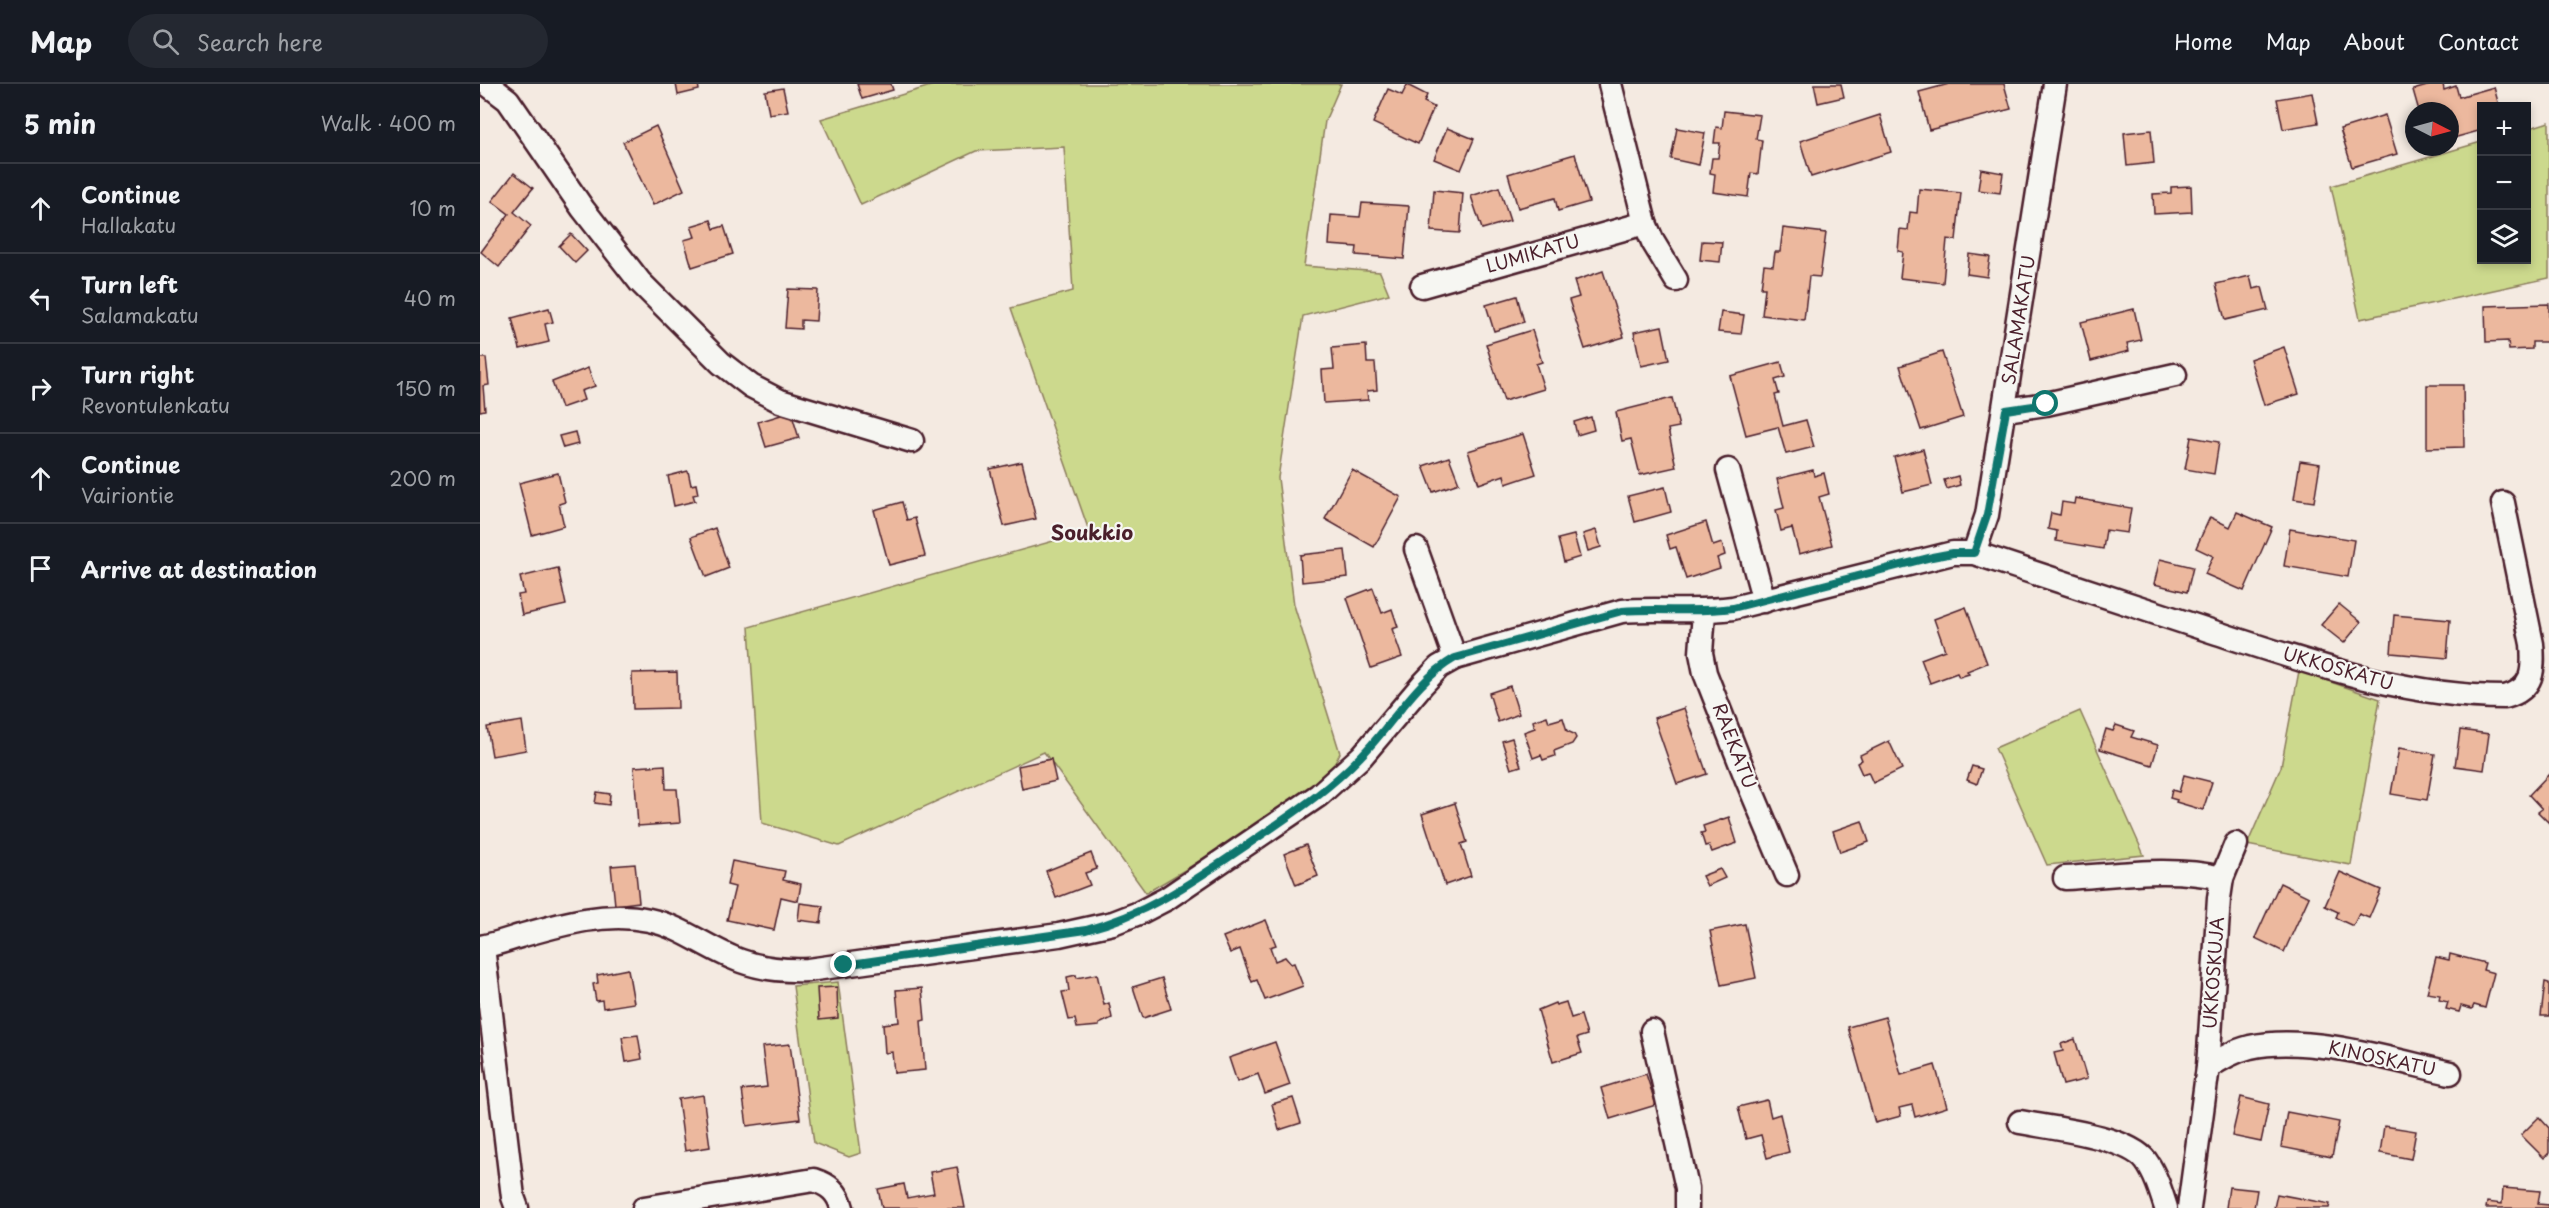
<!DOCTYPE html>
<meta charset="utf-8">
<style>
:root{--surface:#171b24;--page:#242831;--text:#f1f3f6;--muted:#9ea1a6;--line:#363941}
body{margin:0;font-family:"Playpen Sans",sans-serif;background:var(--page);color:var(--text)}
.controls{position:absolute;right:18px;top:18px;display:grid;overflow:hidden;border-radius:0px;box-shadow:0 3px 9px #0003}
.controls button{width:54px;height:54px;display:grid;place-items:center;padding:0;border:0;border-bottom:2px solid var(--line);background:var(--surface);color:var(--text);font:30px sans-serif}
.compass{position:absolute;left:1925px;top:18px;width:54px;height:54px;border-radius:50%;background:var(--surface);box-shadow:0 3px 9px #0003;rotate:96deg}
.stop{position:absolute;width:18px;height:18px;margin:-14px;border:4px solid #0f766e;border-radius:50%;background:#fff}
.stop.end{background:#0f766e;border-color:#fff;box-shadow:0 2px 6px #0008}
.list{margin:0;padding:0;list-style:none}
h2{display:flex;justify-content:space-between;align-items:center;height:78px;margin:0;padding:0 24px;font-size:26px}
h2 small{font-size:20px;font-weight:400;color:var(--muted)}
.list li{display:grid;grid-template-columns:39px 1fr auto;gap:18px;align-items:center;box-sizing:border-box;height:90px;padding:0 24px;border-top:2px solid var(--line)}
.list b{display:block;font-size:22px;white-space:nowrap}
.list p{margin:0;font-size:20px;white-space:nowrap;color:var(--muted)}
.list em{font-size:20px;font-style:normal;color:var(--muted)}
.icon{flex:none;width:33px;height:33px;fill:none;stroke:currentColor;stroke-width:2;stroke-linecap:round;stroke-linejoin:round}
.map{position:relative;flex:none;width:2069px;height:1124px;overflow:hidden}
header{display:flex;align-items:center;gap:36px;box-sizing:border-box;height:84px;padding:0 30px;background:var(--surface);border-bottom:2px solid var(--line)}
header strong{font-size:28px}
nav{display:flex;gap:33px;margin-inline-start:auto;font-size:21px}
.search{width:420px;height:54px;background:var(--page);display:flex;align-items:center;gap:15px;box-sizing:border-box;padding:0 21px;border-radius:33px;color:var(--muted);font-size:22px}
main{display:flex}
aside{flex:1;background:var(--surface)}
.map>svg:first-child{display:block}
.green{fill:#ccd98d;stroke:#8b7c5c;stroke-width:1.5}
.building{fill:#ecb89e;stroke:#4a1f2b;stroke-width:1.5}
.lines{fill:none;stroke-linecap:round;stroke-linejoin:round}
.street-casing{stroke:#4a1f2b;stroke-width:27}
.street{stroke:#f6f6f2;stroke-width:22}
.route{stroke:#0f766e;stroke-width:8}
.labels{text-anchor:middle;stroke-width:4.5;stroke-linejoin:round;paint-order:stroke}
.street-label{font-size:18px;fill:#4a1f2b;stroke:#f6f6f2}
.neighbourhood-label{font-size:20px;font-weight:bold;fill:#4a1f2b;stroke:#f6f6f2}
</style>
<header>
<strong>Map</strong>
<div class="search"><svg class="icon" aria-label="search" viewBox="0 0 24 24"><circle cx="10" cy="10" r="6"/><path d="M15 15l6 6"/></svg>Search here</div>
<nav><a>Home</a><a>Map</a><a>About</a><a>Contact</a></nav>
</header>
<main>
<aside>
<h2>5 min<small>Walk · 400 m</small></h2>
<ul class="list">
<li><svg class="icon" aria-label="ahead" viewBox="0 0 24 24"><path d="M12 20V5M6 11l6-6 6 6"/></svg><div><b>Continue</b><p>Hallakatu</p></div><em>10 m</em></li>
<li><svg class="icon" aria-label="left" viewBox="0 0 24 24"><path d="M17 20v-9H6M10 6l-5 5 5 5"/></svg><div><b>Turn left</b><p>Salamakatu</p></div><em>40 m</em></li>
<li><svg class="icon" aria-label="right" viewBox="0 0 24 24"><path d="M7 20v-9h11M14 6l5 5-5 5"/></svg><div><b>Turn right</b><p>Revontulenkatu</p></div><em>150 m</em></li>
<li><svg class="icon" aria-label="ahead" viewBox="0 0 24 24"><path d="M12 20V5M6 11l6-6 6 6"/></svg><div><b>Continue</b><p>Vairiontie</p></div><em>200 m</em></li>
<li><svg class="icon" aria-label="arrive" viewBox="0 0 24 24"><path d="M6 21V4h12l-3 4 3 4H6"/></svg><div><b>Arrive at destination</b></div></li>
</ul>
</aside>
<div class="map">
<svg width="2069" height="1124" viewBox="0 0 2069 1124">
<rect width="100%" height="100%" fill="#f4eae1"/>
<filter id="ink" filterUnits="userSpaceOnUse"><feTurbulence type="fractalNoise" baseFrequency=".0167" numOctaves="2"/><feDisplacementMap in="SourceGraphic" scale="12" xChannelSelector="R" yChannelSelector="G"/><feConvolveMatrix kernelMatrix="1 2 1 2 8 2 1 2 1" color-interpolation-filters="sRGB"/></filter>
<g filter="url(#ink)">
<!-- green -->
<g class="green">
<polygon points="457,0 861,0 845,37 824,182 900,188 909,210 823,232 798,394 814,521 860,669 849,691 742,764 666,809 564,668 359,762 282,739 269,543 609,447 531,224 593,207 584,63 496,67 381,121 341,35"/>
<polygon points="2069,38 2069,194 1880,235 1851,102 2001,58 2002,176 2046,176 2047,45"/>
<polygon points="1819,587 1900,615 1871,781 1767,761 1801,683"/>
<polygon points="1600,627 1664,771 1567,781 1515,664"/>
<polygon points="358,898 381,1069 369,1073 334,1059 313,902"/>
</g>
<!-- building -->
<g class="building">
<polygon points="196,0 218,0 219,6 198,11"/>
<polygon points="377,0 411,0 413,6 382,15"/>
<polygon points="1334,0 1361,0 1364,13 1338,19"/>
<polygon points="1469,0 1524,0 1531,25 1449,46 1439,8"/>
<polygon points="1954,0 1963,0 1964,6 1976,2 1979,13 2014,3 2019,22 2002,22 2002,46 1970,55 1970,27 1939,27 1933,6"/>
<polygon points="927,1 947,11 944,18 954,23 938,60 893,39 908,5 922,11"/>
<polygon points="303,4 308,27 289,30 285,7"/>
<polygon points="1832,9 1838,39 1803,45 1797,15"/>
<polygon points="1244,27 1280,31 1276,55 1282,56 1278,90 1271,89 1268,113 1233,108 1235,90 1230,89 1232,74 1238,74 1240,59 1234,59 1236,43 1242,44"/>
<polygon points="1400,31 1411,68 1331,93 1320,57"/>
<polygon points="1905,31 1917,70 1872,83 1860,45"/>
<polygon points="176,42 204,106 173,121 143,58"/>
<polygon points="967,44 994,55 981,86 954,75"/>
<polygon points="1197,44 1225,49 1219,81 1191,75"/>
<polygon points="1671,46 1674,79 1647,82 1644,49"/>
<polygon points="1095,70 1109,118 1078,127 1075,114 1038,124 1028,90"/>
<polygon points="1501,85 1523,89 1520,109 1498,106"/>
<polygon points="34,89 53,104 34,128 51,142 19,183 1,168 29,130 12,117"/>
<polygon points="1711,102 1712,128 1674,130 1673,110 1691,109 1691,103"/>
<polygon points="1019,103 1030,137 1002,145 991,112"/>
<polygon points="1439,105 1481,109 1476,156 1467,155 1463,199 1420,194 1423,168 1418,167 1420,145 1428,146 1430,128 1437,129"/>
<polygon points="954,106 983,109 980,149 951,147"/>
<polygon points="882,119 929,122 924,175 876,171 877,163 849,161 851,131 880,133"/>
<polygon points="231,136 234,145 244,142 253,170 212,183 204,156 215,153 211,142"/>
<polygon points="1303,144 1346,149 1340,193 1329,192 1324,236 1282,231 1285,204 1281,204 1284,181 1293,182 1295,168 1300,168"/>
<polygon points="91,150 107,167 95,179 79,162"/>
<polygon points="1222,157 1242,158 1240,178 1220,176"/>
<polygon points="1489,170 1510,173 1507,193 1487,190"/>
<polygon points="1123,187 1144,253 1105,265 1089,216 1099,213 1094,197"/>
<polygon points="1770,192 1773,205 1782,203 1788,226 1745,236 1736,200"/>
<polygon points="308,205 338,206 336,237 321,236 321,245 305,244"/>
<polygon points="1037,212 1044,238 1014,247 1006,221"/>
<polygon points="2069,220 2069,258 2052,258 2052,265 2029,266 2028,257 2006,258 2005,222"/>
<polygon points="69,224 73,238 65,240 69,258 40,265 32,234"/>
<polygon points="1654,225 1661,256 1647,259 1649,267 1611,277 1601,238"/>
<polygon points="1241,228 1264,231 1261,250 1238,248"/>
<polygon points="1182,242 1189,276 1161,282 1154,248"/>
<polygon points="1052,246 1062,278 1056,280 1064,305 1024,317 1006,260"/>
<polygon points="886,261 887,279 895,279 897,306 887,307 888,316 844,319 842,286 854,285 852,264"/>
<polygon points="1804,263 1819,310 1784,321 1770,275"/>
<polygon points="1462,268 1483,333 1441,346 1420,282"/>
<polygon points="0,274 6,274 9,301 3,302 5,326 0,327"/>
<polygon points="1301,278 1305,293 1295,296 1299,310 1295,311 1303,342 1326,336 1334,363 1306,370 1298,343 1266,351 1250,292"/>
<polygon points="108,284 115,302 101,307 104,316 81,324 72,298"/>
<polygon points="1947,301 1983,301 1984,363 1947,364"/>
<polygon points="1192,314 1199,343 1188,345 1196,383 1160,391 1151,355 1142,357 1136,328"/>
<polygon points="311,328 319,354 286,363 278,338"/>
<polygon points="1111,333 1114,346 1097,351 1094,338"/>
<polygon points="95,348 98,360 83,364 79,352"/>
<polygon points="1043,350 1056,390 1026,400 1024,391 999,400 988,367"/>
<polygon points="1711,353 1739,358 1734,390 1705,385"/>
<polygon points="1443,365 1452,401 1423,408 1414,373"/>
<polygon points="969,373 979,399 953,408 943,382"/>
<polygon points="1820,377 1840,380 1834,418 1814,415"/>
<polygon points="542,378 556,435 524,442 510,385"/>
<polygon points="872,386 921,413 894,463 845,435"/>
<polygon points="1333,386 1334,392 1344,389 1349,410 1339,413 1352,461 1319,470 1312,444 1301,447 1296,426 1304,424 1297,395"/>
<polygon points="208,387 211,401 216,400 218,410 213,411 215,417 194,422 188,392"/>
<polygon points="78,389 85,418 79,420 84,442 52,451 39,399"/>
<polygon points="1478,392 1480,401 1467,405 1464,396"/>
<polygon points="1185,403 1191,428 1155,438 1148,412"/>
<polygon points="1595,414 1651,424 1647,449 1626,446 1623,465 1576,457 1577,447 1568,445 1571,429 1580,431 1582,418 1594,420"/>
<polygon points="422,418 427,436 435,434 445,472 409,481 394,426"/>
<polygon points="1757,428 1792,443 1764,507 1725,490 1733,472 1716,464 1730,433 1750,443"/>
<polygon points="1226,438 1233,462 1242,459 1245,471 1237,474 1240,484 1206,495 1196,463 1190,465 1186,451"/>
<polygon points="235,444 249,484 226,493 211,453"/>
<polygon points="1810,445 1874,456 1868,493 1804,482"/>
<polygon points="1116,446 1121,463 1108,467 1103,450"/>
<polygon points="1094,451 1100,473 1084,478 1078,455"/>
<polygon points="865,466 868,493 822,498 820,471"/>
<polygon points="1680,475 1713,483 1707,508 1674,500"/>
<polygon points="78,484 86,521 42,531 38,511 44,510 40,493"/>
<polygon points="893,504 902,529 912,525 918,543 912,545 922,573 891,584 867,514"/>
<polygon points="1859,520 1881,538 1864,559 1841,541"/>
<polygon points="1486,523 1507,579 1487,587 1489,590 1479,593 1477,589 1450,599 1441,575 1465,566 1454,535"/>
<polygon points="1914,531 1970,536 1967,574 1911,569"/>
<polygon points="197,588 198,624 153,625 152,589"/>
<polygon points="1030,602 1039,630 1018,638 1009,609"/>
<polygon points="1204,624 1227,690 1197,700 1174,634"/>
<polygon points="1067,632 1069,638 1083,634 1087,647 1094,650 1096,654 1092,660 1074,667 1075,672 1063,676 1061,671 1053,674 1044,648 1055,644 1053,637"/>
<polygon points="42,637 46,666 12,672 7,643"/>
<polygon points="1636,641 1654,647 1651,653 1678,661 1672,681 1620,665 1626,645 1633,647"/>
<polygon points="1980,646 2009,650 2004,686 1975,682"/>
<polygon points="1032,654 1041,682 1031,685 1022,657"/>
<polygon points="1409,657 1422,685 1393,699 1388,688 1382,690 1377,679 1382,676 1380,671"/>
<polygon points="1919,664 1955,670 1947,716 1911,710"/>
<polygon points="571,675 576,697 542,705 538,682"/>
<polygon points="185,681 186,705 197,705 200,739 158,742 154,683"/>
<polygon points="1492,682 1502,685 1497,700 1487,696"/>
<polygon points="2069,690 2069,739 2058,728 2062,725 2049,711"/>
<polygon points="1704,691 1732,698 1723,726 1696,718 1697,716 1690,714 1692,706 1699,708"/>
<polygon points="117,708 130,710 129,721 115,719"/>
<polygon points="975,719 987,758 981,760 991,792 965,801 942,730"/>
<polygon points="1249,733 1257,759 1232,768 1229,761 1225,762 1221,749 1225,748 1223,742"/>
<polygon points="1382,737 1389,758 1360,768 1353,747"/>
<polygon points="826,761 838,792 816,801 804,770"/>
<polygon points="611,769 617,785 605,789 610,801 576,814 566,787"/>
<polygon points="252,777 305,787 303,796 321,800 318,817 301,813 294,846 247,836 255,803 247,801"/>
<polygon points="155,780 159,818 135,821 131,782"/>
<polygon points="1240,785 1245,794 1227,802 1222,792"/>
<polygon points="1860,788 1901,806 1889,834 1879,830 1873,842 1856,834 1858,828 1845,822"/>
<polygon points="1800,799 1829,813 1804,868 1775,854"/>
<polygon points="320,819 343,822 341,839 318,836"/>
<polygon points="786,836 796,861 790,863 795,877 805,873 811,880 814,879 823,902 785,916 777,896 772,898 760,865 750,869 743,853"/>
<polygon points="1265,840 1276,894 1241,901 1230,847"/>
<polygon points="1970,870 2005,879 2003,886 2014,889 2005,924 1994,921 1992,925 1981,922 1979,928 1966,925 1968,918 1959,916 1960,911 1947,909 1956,873 1969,876"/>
<polygon points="148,885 154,919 123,924 122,916 116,917 113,900 118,899 117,891"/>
<polygon points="617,890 624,921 629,919 632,934 619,940 619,942 597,944 595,935 589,936 582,908 589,907 587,893 596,891 597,894"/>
<polygon points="682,894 691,925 663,934 653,903"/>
<polygon points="2065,898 2069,899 2069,932 2061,932"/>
<polygon points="357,903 358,934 339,936 337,904"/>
<polygon points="442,904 445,936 441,937 445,986 414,989 412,968 405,969 403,940 419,938 416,906"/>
<polygon points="1086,918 1091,934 1101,931 1107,951 1097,954 1102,969 1073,978 1058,926 1075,919 1076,921"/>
<polygon points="1405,933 1421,991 1455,981 1467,1023 1435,1033 1432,1021 1419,1024 1421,1032 1395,1039 1368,943"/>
<polygon points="158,951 162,975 146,978 142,953"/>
<polygon points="1595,955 1607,995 1583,1001 1574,969 1583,967 1581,960"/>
<polygon points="795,958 810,1001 785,1010 778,990 757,998 749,974"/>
<polygon points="310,960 320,1035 267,1042 262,1006 287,1003 282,963"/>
<polygon points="1166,990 1176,1021 1130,1035 1121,1004"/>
<polygon points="223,1011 230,1063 205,1067 198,1015"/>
<polygon points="1761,1013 1789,1020 1781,1058 1752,1052"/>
<polygon points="813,1014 821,1039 799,1046 792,1020"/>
<polygon points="1287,1016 1291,1033 1300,1030 1309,1068 1287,1074 1281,1051 1266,1055 1258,1023"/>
<polygon points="1807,1028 1859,1038 1852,1073 1801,1063"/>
<polygon points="2059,1033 2069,1044 2069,1069 2064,1074 2041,1051"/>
<polygon points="1904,1042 1936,1047 1931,1075 1900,1069"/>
<polygon points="477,1083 485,1124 402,1124 398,1105 424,1100 427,1114 454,1109 450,1088"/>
<polygon points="1749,1103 1777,1106 1774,1124 1746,1124"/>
<polygon points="2023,1104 2060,1107 2058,1120 2069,1121 2069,1124 2006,1124 2007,1118 2022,1120"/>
<polygon points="1797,1110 1850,1120 1849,1124 1794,1124"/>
</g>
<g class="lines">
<defs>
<g id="street">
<polyline points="7,0 28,16 103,125 160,198 241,279 271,302 300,317 432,357"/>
<polyline points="1130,0 1165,139 1173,158 1196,196"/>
<polyline points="942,202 1165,139"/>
<polyline points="1526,326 1566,320 1695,291"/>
<polyline points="1248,386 1284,517"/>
<polyline points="936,465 975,574"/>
<polyline points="1494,469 1507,431 1575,0"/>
<polyline points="1224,528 1221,569 1225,589 1267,696 1307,791"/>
<path d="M 1585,794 C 1637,791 1691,782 1742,794"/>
<path d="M 0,863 C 13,861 27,856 40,852 C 82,840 125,827 169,836 C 203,843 229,866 261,877 C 283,885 305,887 328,886 L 579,851 L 633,839 L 659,829 L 686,815 L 839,711 L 882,672 L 942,601 L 959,583 L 975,574 L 1142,527 C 1179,524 1216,529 1253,524 L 1473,469 L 1494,469 C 1574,496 1656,522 1737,549 C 1830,579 1926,613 2025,613 C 2054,605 2054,586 2052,560 L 2023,419"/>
<polyline points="3,863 33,1113 37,1124"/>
<polyline points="1172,947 1207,1104 1207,1124"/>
<polyline points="1728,983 1739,814 1742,794 1756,760"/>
<path d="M 1540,1038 C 1571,1044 1647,1052 1666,1077 C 1676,1091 1681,1108 1686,1124"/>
<path d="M 164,1124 L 334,1096 C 349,1101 358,1108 362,1124"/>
<path d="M 1709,1124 L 1728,983 C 1741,975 1754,967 1770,963 C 1828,950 1913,976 1970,989"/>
</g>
</defs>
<!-- street casing -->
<use href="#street" class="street-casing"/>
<!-- street -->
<use href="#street" class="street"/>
</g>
</g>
<g class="lines" filter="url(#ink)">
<!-- route -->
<path class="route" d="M 364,881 L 606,846 C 671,829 715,796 770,759 C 809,732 848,707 881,672 C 913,640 935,597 975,574 L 1142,527 C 1179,524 1216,529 1253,524 L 1452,473 L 1473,469 L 1494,469 L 1507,431 L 1526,326 L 1566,320"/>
</g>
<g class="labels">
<!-- street labels -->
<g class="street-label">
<text transform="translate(1053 170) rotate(-16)" y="6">LUMIKATU</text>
<text transform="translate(1539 236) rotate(-81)" y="6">SALAMAKATU</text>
<text transform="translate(1858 585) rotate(16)" y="6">UKKOSKATU</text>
<text transform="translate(1254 662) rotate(69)" y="6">RAEKATU</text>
<text transform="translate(1734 889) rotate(-86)" y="6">UKKOSKUJA</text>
<text transform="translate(1902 975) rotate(12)" y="6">KINOSKATU</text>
</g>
<!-- neighbourhood labels -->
<g class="neighbourhood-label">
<text x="612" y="456">Soukkio</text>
</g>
</g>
</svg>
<div class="controls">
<button>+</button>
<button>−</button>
<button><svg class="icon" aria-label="layers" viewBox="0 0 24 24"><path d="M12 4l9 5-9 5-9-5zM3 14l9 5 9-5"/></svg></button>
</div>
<svg class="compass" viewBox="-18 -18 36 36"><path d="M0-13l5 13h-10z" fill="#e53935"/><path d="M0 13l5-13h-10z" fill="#9ea1a6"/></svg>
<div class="stop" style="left:1566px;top:320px"></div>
<div class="stop end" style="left:364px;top:881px"></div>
</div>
</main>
